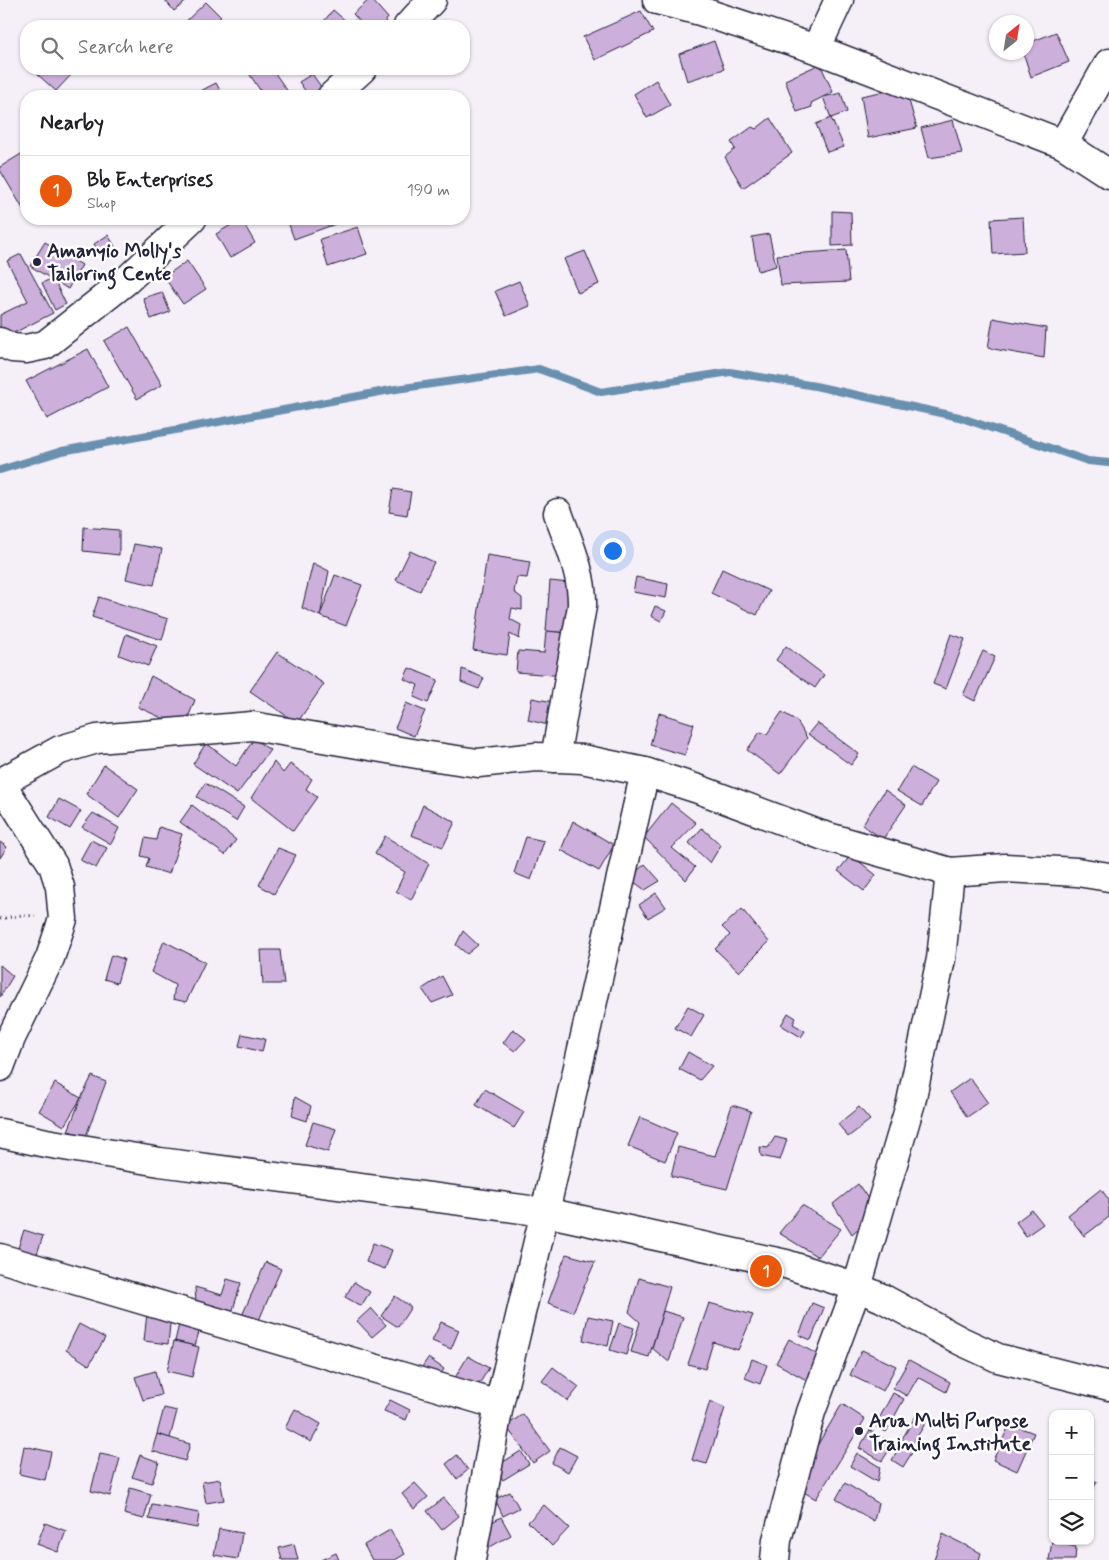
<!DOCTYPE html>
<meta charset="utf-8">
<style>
:root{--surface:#fff;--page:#f6f6f6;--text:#202124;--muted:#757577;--line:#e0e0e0;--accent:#ea580c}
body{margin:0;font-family:Mynerve,sans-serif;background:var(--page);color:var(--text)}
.controls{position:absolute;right:15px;bottom:15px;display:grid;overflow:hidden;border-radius:10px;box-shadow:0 1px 4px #0004}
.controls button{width:45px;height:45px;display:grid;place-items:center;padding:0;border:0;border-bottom:1px solid var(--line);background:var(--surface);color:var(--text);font:25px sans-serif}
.compass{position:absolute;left:989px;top:15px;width:45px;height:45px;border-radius:50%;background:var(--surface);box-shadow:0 1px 4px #0004;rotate:30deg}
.you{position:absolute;left:612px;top:550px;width:18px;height:18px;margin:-12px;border:4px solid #fff;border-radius:50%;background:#1a73e8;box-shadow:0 0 0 8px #1a73e833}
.badge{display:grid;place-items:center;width:32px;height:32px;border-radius:50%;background:var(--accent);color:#fff;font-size:16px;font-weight:700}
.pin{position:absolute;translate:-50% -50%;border:2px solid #fff;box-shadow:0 1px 5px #0006}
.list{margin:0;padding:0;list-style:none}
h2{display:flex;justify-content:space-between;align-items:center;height:65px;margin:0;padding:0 20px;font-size:21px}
h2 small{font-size:16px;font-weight:400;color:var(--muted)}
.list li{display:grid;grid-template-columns:32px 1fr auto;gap:15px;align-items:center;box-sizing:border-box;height:70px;padding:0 20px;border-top:1px solid var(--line)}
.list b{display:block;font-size:19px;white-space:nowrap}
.list p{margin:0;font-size:16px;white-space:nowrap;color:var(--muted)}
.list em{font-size:16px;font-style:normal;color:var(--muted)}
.icon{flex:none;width:28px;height:28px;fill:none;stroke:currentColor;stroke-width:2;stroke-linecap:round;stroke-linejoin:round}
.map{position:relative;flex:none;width:1109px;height:1560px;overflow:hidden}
.search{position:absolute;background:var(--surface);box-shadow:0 1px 4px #0004;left:20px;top:20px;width:450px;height:55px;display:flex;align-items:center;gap:12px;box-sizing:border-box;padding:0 18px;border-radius:20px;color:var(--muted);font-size:19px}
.panel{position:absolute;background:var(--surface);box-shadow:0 1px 4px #0004;left:20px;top:90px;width:450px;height:135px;border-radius:20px}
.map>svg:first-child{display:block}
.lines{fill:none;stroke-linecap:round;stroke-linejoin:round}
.stream{stroke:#6990ae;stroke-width:8}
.building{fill:#cdafdc;stroke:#22223b}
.street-casing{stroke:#22223b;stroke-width:31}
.path{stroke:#22223b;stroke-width:3;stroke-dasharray:1 4;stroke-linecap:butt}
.street{stroke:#fff;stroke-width:28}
.poi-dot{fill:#22223b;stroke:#fff;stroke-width:2}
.labels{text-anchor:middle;stroke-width:5;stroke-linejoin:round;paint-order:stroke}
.poi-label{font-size:20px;font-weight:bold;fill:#22223b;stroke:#fff;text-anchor:start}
</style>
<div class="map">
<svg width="1109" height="1560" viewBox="0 0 1109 1560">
<rect width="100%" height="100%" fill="#f5eff8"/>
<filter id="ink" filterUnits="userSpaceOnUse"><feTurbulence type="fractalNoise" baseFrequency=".02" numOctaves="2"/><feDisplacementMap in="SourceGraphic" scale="10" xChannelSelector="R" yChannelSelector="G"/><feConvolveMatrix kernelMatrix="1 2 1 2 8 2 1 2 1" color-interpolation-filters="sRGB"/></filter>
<g filter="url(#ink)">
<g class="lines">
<!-- stream -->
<polyline class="stream" points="0,470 62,451 396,389 539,369 601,392 730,372 815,386 959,417 1088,461 1109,463"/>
</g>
<!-- building -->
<g class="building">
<polygon points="165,0 188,0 174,11"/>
<polygon points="369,0 372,0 388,18 382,26 364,26 353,14"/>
<polygon points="206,2 221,17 211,26 181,26"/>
<polygon points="333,10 347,22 344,26 320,26"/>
<polygon points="641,11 653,32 595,60 583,37"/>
<polygon points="355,20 360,26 349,26"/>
<polygon points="1056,32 1069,62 1031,77 1023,52 1026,52 1026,44"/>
<polygon points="714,41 724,69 687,81 679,54"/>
<polygon points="820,64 833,92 811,103 812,107 797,112 785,80"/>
<polygon points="40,69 65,69 71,75 56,91 36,73"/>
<polygon points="246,69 272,69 291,96 264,96"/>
<polygon points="312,74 322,88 309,96 299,82"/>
<polygon points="656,80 670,105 647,118 634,94"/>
<polygon points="216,83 223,96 191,96"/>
<polygon points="357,85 362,94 359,96 341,96"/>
<polygon points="905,87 917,128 868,138 861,96"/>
<polygon points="841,93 847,112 831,118 823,97"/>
<polygon points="770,118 792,153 743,188 725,157 735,149 731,142 752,127 756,129"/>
<polygon points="831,118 844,147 827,152 816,124"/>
<polygon points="953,120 962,153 929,158 921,128"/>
<polygon points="26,151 26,212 25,212 0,170 0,167"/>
<polygon points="832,211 851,212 852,245 832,246"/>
<polygon points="1023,217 1025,252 993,254 991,219"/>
<polygon points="241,219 255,243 230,258 216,234"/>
<polygon points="287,219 349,219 294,239"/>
<polygon points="358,227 367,254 328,267 320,239"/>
<polygon points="769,234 776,266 758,271 752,237"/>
<polygon points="108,235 116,248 102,257 94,244"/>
<polygon points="45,242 82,265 68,289 30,266"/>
<polygon points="846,250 849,282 781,285 777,255"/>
<polygon points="585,251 599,284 578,293 564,259"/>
<polygon points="21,254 53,313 2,339 0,335 0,315 28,301 7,261"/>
<polygon points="187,261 206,289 183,304 164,277"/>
<polygon points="53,278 66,304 55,310 42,283"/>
<polygon points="519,281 530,306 506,316 495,291"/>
<polygon points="162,292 170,312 151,319 143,298"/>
<polygon points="993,318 1046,328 1044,358 988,348"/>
<polygon points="129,327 162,385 137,399 104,341"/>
<polygon points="88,349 108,387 47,419 26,381"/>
<polygon points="393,489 411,492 407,515 389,512"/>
<polygon points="84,527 119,530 119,555 83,551"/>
<polygon points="134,544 162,549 154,585 126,579"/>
<polygon points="410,551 434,562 420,591 396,580"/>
<polygon points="487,555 530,562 527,578 517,577 514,592 522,598 522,610 512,608 510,619 521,625 519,639 510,634 507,655 473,650"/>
<polygon points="313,563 329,571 320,616 302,608"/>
<polygon points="722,569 769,591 757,615 711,593"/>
<polygon points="335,575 362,585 346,626 320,616"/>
<polygon points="636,577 668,584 666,598 633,592"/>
<polygon points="550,581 570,583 568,633 546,631"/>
<polygon points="99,597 168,619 162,640 92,617"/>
<polygon points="655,606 666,611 661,621 651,616"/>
<polygon points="546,631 568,633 565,676 516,672 518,651 544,653"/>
<polygon points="126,634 157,646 148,666 119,655"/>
<polygon points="951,634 965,639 946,689 933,684"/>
<polygon points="786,646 824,675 815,688 776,660"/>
<polygon points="983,651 995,657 975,701 963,695"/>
<polygon points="277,652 324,684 297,723 250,691"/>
<polygon points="409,668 438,680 428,703 414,697 418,685 404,679"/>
<polygon points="462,669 484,678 479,689 461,682"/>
<polygon points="151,676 195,700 184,728 138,707"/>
<polygon points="532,698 553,702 548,725 528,720"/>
<polygon points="406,703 425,711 414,736 395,728"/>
<polygon points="782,712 797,721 807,738 780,774 747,750 760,732 767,734"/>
<polygon points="659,713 694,724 685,755 650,745"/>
<polygon points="817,723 859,754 851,765 808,734"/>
<polygon points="254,739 270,750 237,794 193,764 206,743 236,766"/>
<polygon points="274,762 283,773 290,764 312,779 306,789 317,797 293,831 251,798"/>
<polygon points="104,765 138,789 119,818 86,794"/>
<polygon points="911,767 936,782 922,806 897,791"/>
<polygon points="205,783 244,807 236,821 197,797"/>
<polygon points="885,790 906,805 883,839 862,825"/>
<polygon points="59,799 81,811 70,829 49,817"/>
<polygon points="671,803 696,823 672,848 695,867 686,880 644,837"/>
<polygon points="192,805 236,840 225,855 180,822"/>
<polygon points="423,805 455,822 443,847 411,835"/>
<polygon points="93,813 119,828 111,844 82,827"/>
<polygon points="573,821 614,845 599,871 561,850"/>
<polygon points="159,827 182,834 169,874 146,867 149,858 141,856 145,838 156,840"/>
<polygon points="702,828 721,845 710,863 689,843"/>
<polygon points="385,836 429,864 411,900 396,891 405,872 375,854"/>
<polygon points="526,837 544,841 531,880 514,873"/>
<polygon points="91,840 107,848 96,868 80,860"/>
<polygon points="0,842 7,847 0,858"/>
<polygon points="278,848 296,855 274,894 259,885"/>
<polygon points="851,855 876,875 864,891 838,871"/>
<polygon points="645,864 660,881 645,890 629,878"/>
<polygon points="656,893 666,907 648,918 639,905"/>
<polygon points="742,909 769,942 739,972 715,949 730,935 722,927"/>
<polygon points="463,931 478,945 467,954 456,945"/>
<polygon points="164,941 205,962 186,1002 173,999 175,985 151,972"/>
<polygon points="261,950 280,950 284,984 263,984"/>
<polygon points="111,955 124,959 117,983 104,979"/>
<polygon points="0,965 13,976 0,997"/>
<polygon points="442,976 452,995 432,1003 422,989"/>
<polygon points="688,1006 704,1015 691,1037 675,1028"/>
<polygon points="788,1013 796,1018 793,1024 805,1031 801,1037 781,1025"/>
<polygon points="513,1029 526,1039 515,1051 503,1043"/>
<polygon points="242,1034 265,1039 262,1052 239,1046"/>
<polygon points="688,1052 712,1066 700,1080 679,1069"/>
<polygon points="92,1076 106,1082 86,1136 68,1131 81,1098"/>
<polygon points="970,1078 988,1103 967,1117 950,1092"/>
<polygon points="55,1083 81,1098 64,1126 39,1111"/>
<polygon points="485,1089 524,1112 514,1128 476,1105"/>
<polygon points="295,1097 311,1106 307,1121 292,1116"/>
<polygon points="732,1105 751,1111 727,1189 671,1176 678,1147 715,1156"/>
<polygon points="859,1107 870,1120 848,1137 838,1124"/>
<polygon points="640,1117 677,1133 665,1161 628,1146"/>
<polygon points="313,1122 336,1129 328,1152 305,1145"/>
<polygon points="775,1137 787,1140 780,1160 761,1156 760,1147 768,1148"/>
<polygon points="858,1184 877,1212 852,1234 833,1204"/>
<polygon points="1101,1189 1109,1200 1109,1217 1084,1236 1068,1215"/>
<polygon points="802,1205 841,1229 818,1257 779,1233"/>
<polygon points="1032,1210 1043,1224 1026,1236 1016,1222"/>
<polygon points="24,1230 43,1236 36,1257 17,1251"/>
<polygon points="373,1243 392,1250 385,1269 366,1262"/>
<polygon points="566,1254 595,1262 573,1312 548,1303"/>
<polygon points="266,1262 281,1269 256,1327 240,1320"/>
<polygon points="639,1278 670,1287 649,1357 631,1352 640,1322 629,1312"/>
<polygon points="227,1279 241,1283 232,1313 196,1302 195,1287 222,1295"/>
<polygon points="354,1282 370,1292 361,1306 345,1297"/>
<polygon points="395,1296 411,1307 398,1327 381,1316"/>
<polygon points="709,1303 753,1315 738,1350 713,1342 705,1369 688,1364"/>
<polygon points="812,1303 824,1308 811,1340 799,1335"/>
<polygon points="371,1308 386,1325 372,1337 357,1321"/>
<polygon points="663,1311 683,1317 669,1362 652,1348"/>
<polygon points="147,1313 171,1315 168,1344 144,1341"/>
<polygon points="181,1316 202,1321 195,1346 175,1341"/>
<polygon points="588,1316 613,1321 608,1346 583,1340"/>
<polygon points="441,1322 459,1330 451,1349 432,1341"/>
<polygon points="619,1323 634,1328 626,1355 610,1350"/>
<polygon points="79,1324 105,1338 89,1365 66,1350"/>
<polygon points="789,1339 824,1358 810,1382 776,1363"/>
<polygon points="174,1341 199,1347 192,1377 167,1371"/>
<polygon points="862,1350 896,1366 883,1391 850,1375"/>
<polygon points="468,1356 489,1368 473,1394 453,1381"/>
<polygon points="428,1358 444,1369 434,1384 418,1373"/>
<polygon points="752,1359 767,1365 760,1384 745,1378"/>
<polygon points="909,1360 950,1382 946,1392 918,1377 907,1396 893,1388"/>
<polygon points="553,1367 579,1387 568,1401 542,1381"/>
<polygon points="155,1371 161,1395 143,1400 135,1377"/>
<polygon points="893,1393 904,1399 886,1432 875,1426"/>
<polygon points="390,1400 410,1410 406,1420 384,1411"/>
<polygon points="710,1401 725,1408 707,1464 692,1460"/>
<polygon points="842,1404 865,1419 816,1499 793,1486"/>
<polygon points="164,1408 177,1411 170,1438 157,1434"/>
<polygon points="295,1409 321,1424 311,1442 285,1428"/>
<polygon points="918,1412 928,1419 912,1445 902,1439"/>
<polygon points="523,1414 550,1451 533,1463 506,1426"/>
<polygon points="1010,1424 1034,1433 1017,1471 993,1460"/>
<polygon points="870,1430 893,1444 882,1461 859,1448"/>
<polygon points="157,1434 190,1444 185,1461 152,1451"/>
<polygon points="902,1444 913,1451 903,1467 892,1460"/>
<polygon points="24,1446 51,1452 45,1480 19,1474"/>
<polygon points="560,1447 577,1456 568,1472 552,1463"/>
<polygon points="521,1451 529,1464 503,1480 495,1467"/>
<polygon points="857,1453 880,1467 877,1482 850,1466"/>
<polygon points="100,1454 120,1458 110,1496 91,1491"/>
<polygon points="140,1455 159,1462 152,1483 132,1477"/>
<polygon points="457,1455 468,1470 457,1479 446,1464"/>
<polygon points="1090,1478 1097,1482 1090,1494"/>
<polygon points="220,1479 224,1500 206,1503 202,1482"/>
<polygon points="415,1483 428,1497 414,1509 402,1494"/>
<polygon points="845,1483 878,1503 874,1521 836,1499"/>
<polygon points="130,1488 151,1494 144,1519 124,1514"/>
<polygon points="510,1492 519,1508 503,1516 495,1499"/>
<polygon points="444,1498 459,1516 442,1530 427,1511"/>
<polygon points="152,1504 199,1513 197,1528 149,1519"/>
<polygon points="544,1505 569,1528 552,1546 528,1522"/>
<polygon points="501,1517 511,1535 490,1547 480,1529"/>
<polygon points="45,1523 66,1531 58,1552 37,1544"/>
<polygon points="219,1529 242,1533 238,1559 214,1555"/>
<polygon points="390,1530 405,1554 395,1560 372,1560 364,1545"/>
<polygon points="943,1534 981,1553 979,1560 934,1560"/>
<polygon points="1052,1541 1076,1547 1075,1560 1049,1560"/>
<polygon points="294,1544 298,1560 282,1560 279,1548"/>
<polygon points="336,1553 339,1560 321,1560"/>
</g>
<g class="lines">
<defs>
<g id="street">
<polyline points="657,0 700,11 816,49 1063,144 1109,174"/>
<polyline points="408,26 432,0"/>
<polyline points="816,49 839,0"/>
<polyline points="332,96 362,69"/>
<polyline points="1063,144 1109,63"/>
<polyline points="0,342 12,348 26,349 45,345 127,280 192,219"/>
<path d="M 555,758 L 582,606 C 583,574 569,544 558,513"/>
<polyline points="0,783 60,750 97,739 252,726 423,755 478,763 536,757 582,759 645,772 698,789 821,835 950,872 1005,868 1077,872 1109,877"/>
<polyline points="0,1067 11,1038 50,958 63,919 60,887 53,865 1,783"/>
<polyline points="0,1133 46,1143 160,1162 545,1212 786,1264 857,1287 882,1298 961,1341 998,1358 1109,1386"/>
<polyline points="0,1258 499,1405"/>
<polyline points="471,1560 499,1405 545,1212 645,772"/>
<polyline points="775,1560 777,1540 811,1412 857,1287 911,1102 941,959 950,872"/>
</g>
</defs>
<!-- street casing -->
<use href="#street" class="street-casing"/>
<!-- path -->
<polyline class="path" points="0,919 22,915 35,916"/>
<!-- street -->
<use href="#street" class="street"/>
</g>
</g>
<!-- markers -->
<g class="poi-dot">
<circle cx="37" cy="262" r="5"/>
<circle cx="859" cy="1431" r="5"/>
</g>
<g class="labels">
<!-- poi labels -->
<g class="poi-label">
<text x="47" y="257">Amanyio Molly's<tspan x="47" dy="23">Tailoring Cente</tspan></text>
<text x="869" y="1427">Arua Multi Purpose<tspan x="869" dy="23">Training Institute</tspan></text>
</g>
</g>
</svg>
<div class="controls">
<button>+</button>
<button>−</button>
<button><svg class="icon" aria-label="layers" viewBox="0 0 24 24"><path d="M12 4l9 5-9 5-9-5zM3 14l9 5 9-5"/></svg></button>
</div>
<svg class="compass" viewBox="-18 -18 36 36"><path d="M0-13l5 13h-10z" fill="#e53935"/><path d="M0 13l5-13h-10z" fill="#757577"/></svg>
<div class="you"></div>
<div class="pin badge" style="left:766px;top:1271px">1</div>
<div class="search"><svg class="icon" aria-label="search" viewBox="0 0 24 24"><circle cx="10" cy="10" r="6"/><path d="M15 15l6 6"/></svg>Search here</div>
<section class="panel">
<h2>Nearby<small></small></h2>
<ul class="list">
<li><span class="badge">1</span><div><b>Bb Enterprises</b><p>Shop</p></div><em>190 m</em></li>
</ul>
</section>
</div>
